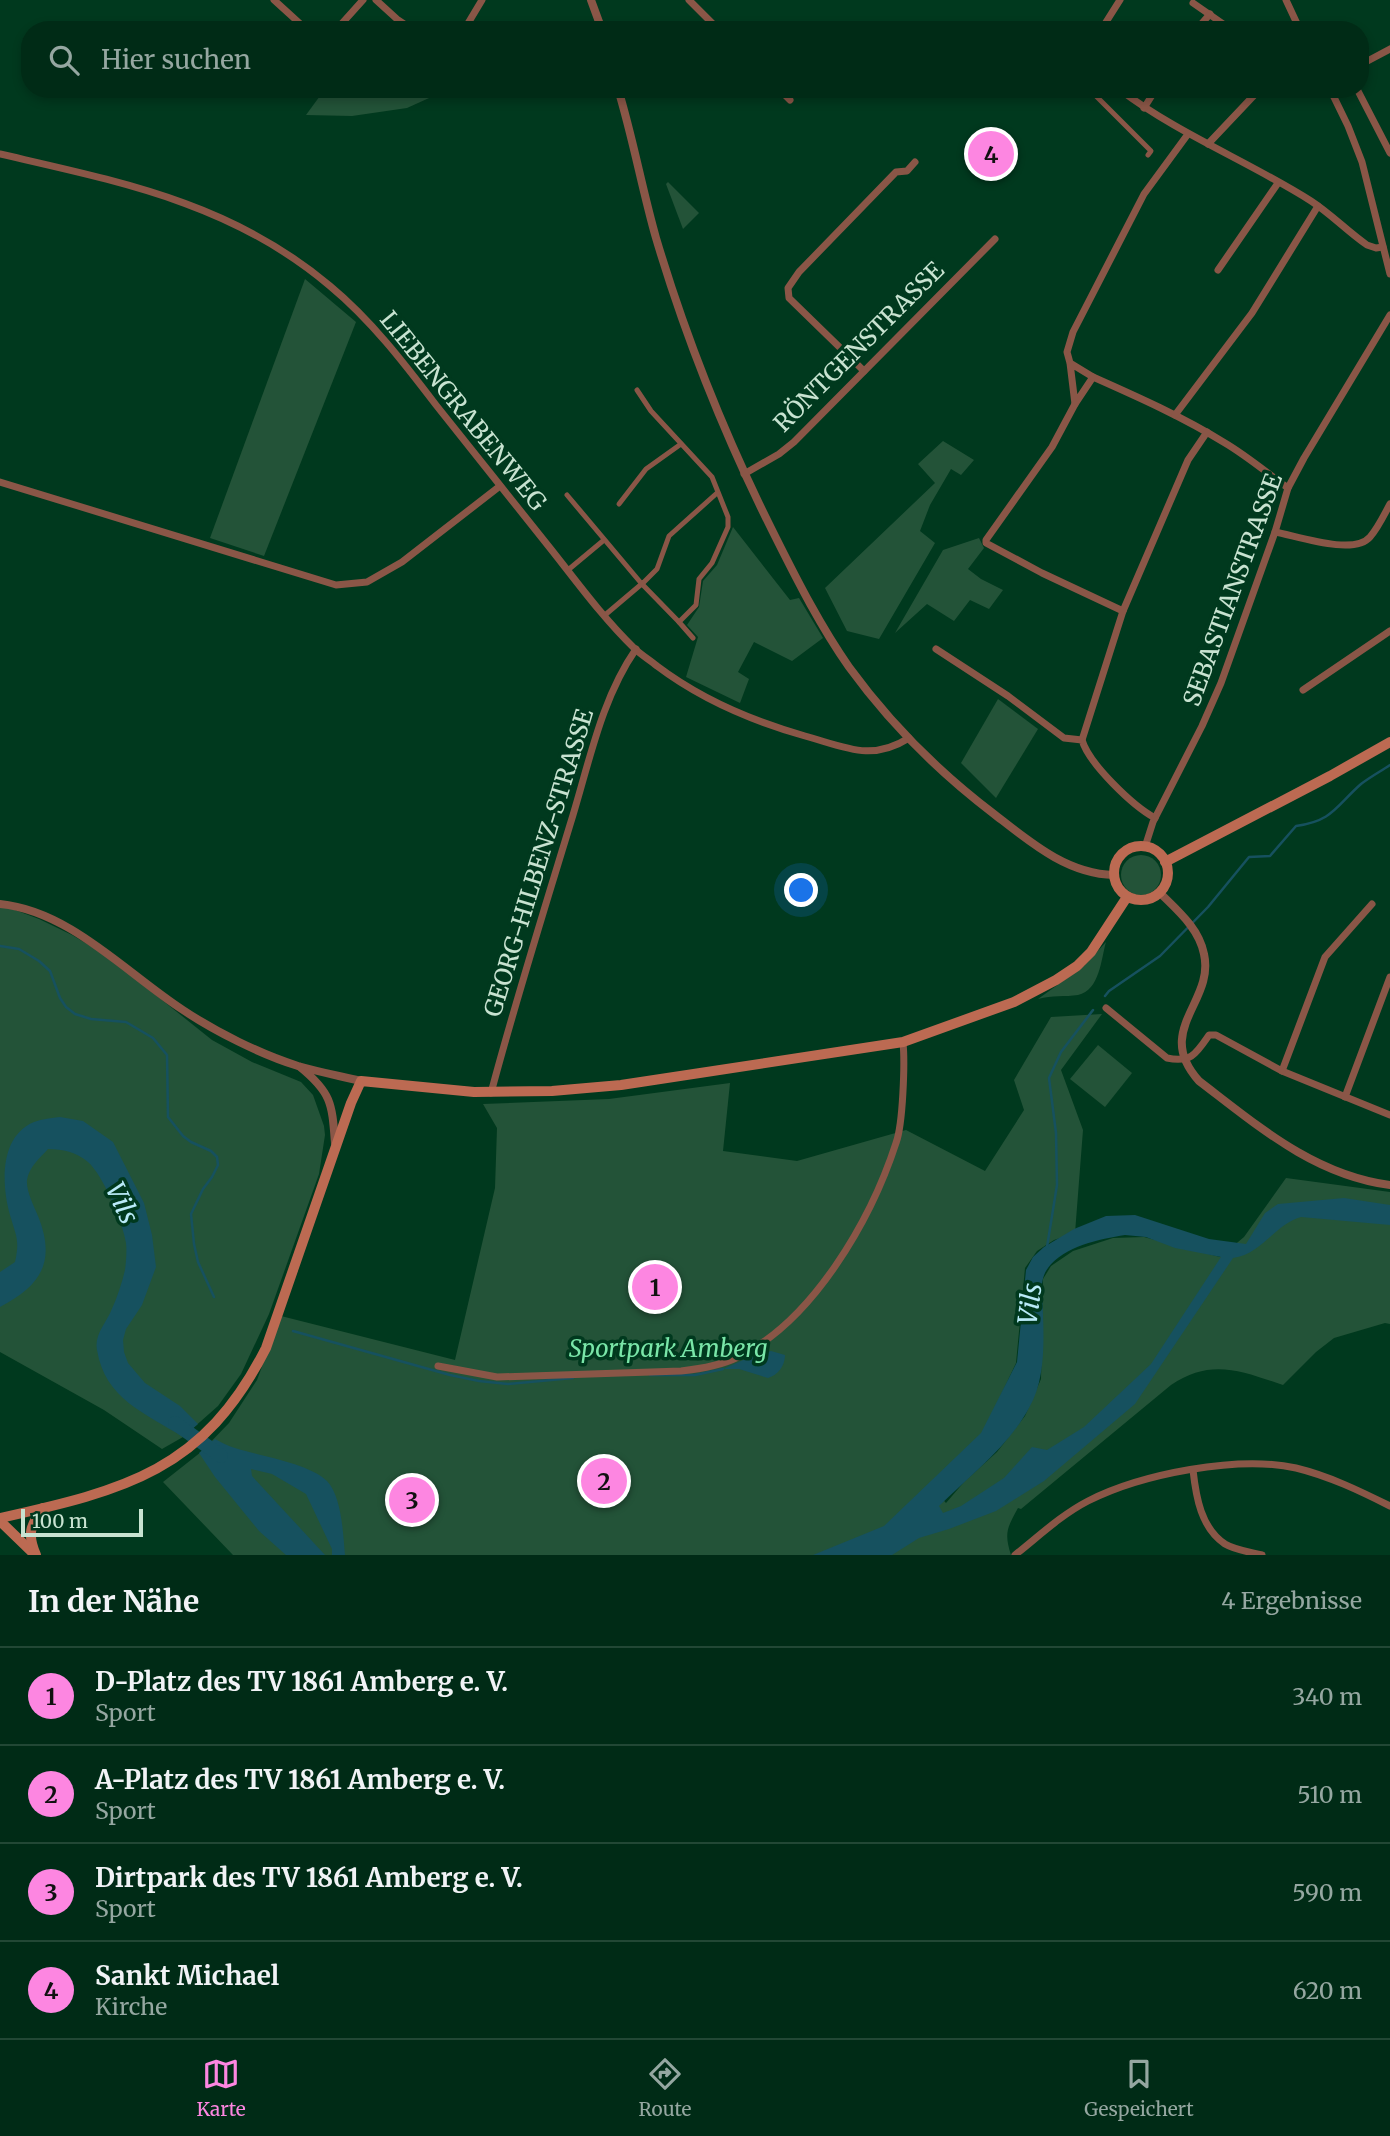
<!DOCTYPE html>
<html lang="de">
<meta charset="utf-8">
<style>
:root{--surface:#002b16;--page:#0a331f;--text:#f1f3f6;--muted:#95a7a1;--line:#224735;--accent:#fd86e1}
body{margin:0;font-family:Merriweather,serif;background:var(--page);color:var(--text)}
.scale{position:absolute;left:21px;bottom:18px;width:122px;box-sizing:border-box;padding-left:7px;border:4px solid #c8e3d1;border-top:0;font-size:19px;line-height:24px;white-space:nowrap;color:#c8e3d1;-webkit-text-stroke:5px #00391e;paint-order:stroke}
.you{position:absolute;left:802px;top:891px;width:24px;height:24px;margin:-18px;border:5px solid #fff;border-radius:50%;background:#1a73e8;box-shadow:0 0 0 10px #1a73e833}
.badge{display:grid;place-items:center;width:46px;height:46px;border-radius:50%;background:var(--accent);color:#111;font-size:23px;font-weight:700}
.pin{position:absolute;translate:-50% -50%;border:4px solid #fff;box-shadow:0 2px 7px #0006}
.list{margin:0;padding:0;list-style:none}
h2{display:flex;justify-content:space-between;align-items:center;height:91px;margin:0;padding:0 28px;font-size:30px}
h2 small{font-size:23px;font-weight:400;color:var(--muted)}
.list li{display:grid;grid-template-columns:46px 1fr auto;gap:21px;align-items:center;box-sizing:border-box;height:98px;padding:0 28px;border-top:2px solid var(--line)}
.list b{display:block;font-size:26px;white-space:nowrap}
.list p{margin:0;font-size:23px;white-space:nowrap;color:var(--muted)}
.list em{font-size:23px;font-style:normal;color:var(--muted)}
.icon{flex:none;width:38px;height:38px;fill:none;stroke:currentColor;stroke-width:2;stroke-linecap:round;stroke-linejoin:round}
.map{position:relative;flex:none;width:1390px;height:1555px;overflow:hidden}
.search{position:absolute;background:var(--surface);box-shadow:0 4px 10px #0003;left:21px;right:21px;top:21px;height:77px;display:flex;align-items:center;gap:18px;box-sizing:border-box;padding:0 24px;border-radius:28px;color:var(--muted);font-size:26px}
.sheet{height:483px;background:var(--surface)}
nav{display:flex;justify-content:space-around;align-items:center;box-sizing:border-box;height:98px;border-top:2px solid var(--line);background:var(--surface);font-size:19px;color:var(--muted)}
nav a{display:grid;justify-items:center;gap:4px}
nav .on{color:var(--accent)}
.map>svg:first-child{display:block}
.green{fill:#235338}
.water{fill:#16515f;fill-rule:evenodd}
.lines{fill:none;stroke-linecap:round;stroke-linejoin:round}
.stream{stroke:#16515f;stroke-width:2.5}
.river{stroke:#16515f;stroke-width:14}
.pedestrian{stroke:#8a5647;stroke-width:5}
.minor{stroke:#8a5647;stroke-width:7}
.tertiary{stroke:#8a5647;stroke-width:8}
.secondary{stroke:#bc6a52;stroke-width:10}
.labels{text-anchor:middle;stroke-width:7;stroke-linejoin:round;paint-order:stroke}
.street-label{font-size:24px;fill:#c8e3d1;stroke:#00391e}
.park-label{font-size:24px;font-style:italic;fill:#79e6a8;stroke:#00391e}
.water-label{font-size:26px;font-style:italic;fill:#b9eaf8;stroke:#00391e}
</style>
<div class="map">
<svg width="1390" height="1555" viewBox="0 0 1390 1555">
<rect width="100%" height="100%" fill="#00391e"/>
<!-- green -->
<g class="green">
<polygon points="325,89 449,89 407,108 352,116 306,115"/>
<polygon points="668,182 699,213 683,229 666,184"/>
<polygon points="305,279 356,322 264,556 210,538"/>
<polygon points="943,441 974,460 961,475 951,469 930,505 920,531 935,543 879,639 847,631 825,588 935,483 918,464"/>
<polygon points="733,527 790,600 799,598 823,638 792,661 754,642 738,672 749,679 740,703 686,677 698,637 687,625 699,607 703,581 717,565"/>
<polygon points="979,538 984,548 968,569 981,579 1003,590 989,609 970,600 954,621 927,604 895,633 943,550"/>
<polygon points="998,699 1038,729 996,798 961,763"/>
<circle cx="1141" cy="875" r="20"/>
<polygon points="0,906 7,907 39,919 72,935 107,956 212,1040 252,1062 301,1082 313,1095 324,1126 325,1135 319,1174 269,1314 241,1374 218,1406 183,1437 162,1449 104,1410 0,1352"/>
<path d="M 1106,942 C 1101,959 1100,990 1078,995 C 1065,997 1052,995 1038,999 L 1084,966 Z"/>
<path d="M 1102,1014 L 1061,1070 L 1083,1130 L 1075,1233 L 1054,1240 L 1037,1251 L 1025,1268 L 1016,1363 L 983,1433 L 929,1484 L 946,1503 L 964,1482 L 997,1452 L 1025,1416 L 1041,1379 L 1043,1279 L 1051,1266 L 1073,1251 L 1113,1238 L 1144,1237 L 1220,1257 L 1244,1237 L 1286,1178 L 1390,1192 L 1390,1324 L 1385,1323 L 1334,1338 L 1316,1352 L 1283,1385 C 1241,1371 1211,1358 1171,1385 L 1021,1509 L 1018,1508 C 1007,1528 1004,1533 1011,1555 L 233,1555 L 163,1482 L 201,1452 L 229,1423 L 257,1380 L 281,1316 L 455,1360 L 495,1188 L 497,1128 L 483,1104 L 609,1099 L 730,1083 L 723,1151 L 797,1161 L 906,1130 L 985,1171 L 1024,1110 L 1014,1080 L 1051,1017 Z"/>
<polygon points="1098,1045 1132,1073 1105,1107 1070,1079"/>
</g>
<!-- water -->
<g class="water">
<path d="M 60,1117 L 83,1121 L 113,1142 L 144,1203 L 152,1235 L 156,1267 L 142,1305 L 126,1329 L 123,1340 L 124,1352 L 128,1363 L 145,1383 L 180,1406 L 198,1424 L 183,1437 C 145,1413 105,1399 97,1350 C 94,1335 106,1323 111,1311 C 117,1298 122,1283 125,1270 C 126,1262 127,1251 126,1243 C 123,1223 103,1175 88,1162 C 76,1152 63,1149 48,1149 C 40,1158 29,1167 27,1180 C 26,1191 34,1206 38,1216 C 56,1261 42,1285 0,1307 L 0,1272 L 15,1262 C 20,1240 16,1236 10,1215 C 1,1183 0,1136 34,1122 C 42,1119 52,1118 60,1117 Z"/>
<path d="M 1344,1198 L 1390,1205 L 1390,1225 L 1301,1217 C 1274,1225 1262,1254 1233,1258 L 1135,1404 L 1044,1481 L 996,1511 L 949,1529 L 919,1538 L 892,1555 L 813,1555 L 884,1526 L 981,1433 L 1017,1362 L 1026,1270 L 1033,1257 L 1044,1247 L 1074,1229 L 1106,1216 L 1135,1215 L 1209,1239 L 1246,1244 L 1265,1213 L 1278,1204 ZM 1125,1235 L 1146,1237 L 1175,1248 L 1221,1257 L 1151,1364 L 1084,1427 L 1047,1450 L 1032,1447 L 1004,1478 L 961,1506 L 943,1513 L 939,1506 C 969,1476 1009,1446 1029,1408 C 1045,1381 1044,1344 1043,1314 C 1043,1299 1038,1281 1048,1268 C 1064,1246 1100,1239 1125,1235 Z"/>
<path d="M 771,1351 L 785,1355 C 785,1366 778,1375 768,1378 L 739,1369 L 723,1369 L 750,1357 Z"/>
<path d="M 215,1439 C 221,1442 228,1446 235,1448 C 260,1456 309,1463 327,1481 C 342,1497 343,1534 345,1555 L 332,1555 L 332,1549 L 306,1494 L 272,1474 L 251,1469 L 252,1476 L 325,1555 L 286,1555 L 259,1531 L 215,1477 L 199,1453 Z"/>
</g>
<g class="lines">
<!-- stream -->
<g class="stream">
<polyline points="0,946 19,949 39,961 50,971 60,998 66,1007 75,1014 91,1019 126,1022 153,1038 167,1055 168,1117 183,1136 191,1142 211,1151 217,1157 218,1165 212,1177 203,1189 191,1214 194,1244 198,1262 214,1297"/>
<path d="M 1105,996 L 1109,991 L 1160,956 L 1208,907 L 1249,857 L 1270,856 L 1296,826 C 1333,821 1336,806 1361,784 C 1370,777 1381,771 1390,765"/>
<polyline points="1047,1247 1057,1185 1056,1133 1049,1078 1061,1052 1093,1010"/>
<polyline points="293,1331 450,1375 479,1381 508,1384 573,1378"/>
<polyline points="650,1375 695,1375 723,1369"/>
</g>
<!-- river -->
<polyline class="river" points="175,1423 221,1456"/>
<!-- pedestrian -->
<g class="pedestrian">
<polyline points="1089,89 1151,151 1148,155"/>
<polyline points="637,390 651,411 712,477 728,517 728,527 712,563 699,579 696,605 679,622 693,638"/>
<polyline points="567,495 641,583 679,622"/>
<polyline points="619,504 646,469 681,444"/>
<polyline points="568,570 604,540"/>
<polyline points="605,615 644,582 657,569 669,536 717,493"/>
</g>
<!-- minor -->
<g class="minor">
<polyline points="274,0 307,30"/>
<polyline points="376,0 398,20 413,30"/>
<polyline points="689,0 719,30"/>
<polyline points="1286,0 1300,30"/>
<polyline points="1193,3 1229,28"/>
<polyline points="336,30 363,0"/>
<polyline points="464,30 482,0"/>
<polyline points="1101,30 1120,0"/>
<polyline points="1196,30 1210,14"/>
<polyline points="1360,65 1390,49"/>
<polyline points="779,89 790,100"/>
<path d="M 1119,89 C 1178,134 1248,161 1311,201 C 1331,214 1347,231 1367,245 L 1376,248 L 1383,247"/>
<polyline points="1330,89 1348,126 1362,162 1390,274"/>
<polyline points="1357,89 1390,153"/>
<polyline points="1144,108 1156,89"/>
<polyline points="1208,144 1260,89"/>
<path d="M 0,154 C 121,182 232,203 330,286 C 371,320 404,363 436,405 C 474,453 512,500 550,548 C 577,582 603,618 634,648 C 641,655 650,660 657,666 C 702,700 752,721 805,736 C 845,747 871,762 909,738"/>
<polyline points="1218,270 1278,183"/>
<polyline points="1070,363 1093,377 1075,404 1070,363 1067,352 1073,332 1144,194 1188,134"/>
<polyline points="864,371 789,298 788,288 799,272 896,172 907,171 915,162"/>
<path d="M 1093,377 C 1138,397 1183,417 1225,443 C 1247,456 1267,473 1288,488"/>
<polyline points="1075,404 1052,447 986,540 986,543 1042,573 1123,611"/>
<polyline points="1175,415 1252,313 1318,206"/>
<polyline points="744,474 779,454 794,442 995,239"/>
<polyline points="0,482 336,585 367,582 402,562 500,486"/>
<path d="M 1275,532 C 1297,536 1354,556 1370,537 C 1378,528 1384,515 1390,504"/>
<path d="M 936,649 L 1008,696 L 1064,738 L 1082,740 C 1089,764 1133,806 1155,818"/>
<polyline points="1303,690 1390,631"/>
<polyline points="1082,740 1123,611 1188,460 1207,432"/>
<polyline points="1145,847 1153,822 1202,726 1221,683 1275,532 1288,488 1304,458 1390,315"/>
<path d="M 1106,1008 L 1167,1058 C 1191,1063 1196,1054 1209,1035 L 1216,1035 L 1282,1071 L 1390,1115"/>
<polyline points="1282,1071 1325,957 1372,904"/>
<path d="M 491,1093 C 516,999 545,907 573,815 C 590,759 602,698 636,649"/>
<polyline points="1345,1097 1390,977"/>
<path d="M 438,1366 L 497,1377 L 681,1371 C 700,1369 720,1366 738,1357 C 813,1321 871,1220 896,1143 C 903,1124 905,1063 903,1042"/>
<path d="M 1193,1470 C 1196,1497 1201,1528 1225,1544 C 1235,1550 1250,1552 1262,1555"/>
<path d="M 1015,1555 C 1039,1536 1061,1515 1088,1501 C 1141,1474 1238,1455 1296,1468 C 1329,1476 1360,1491 1390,1506"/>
</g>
<!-- tertiary -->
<g class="tertiary">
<polyline points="591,0 602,30"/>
<path d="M 618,89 C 633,138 642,189 656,238 C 687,342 727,441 776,538 C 798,582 821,627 849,667 C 889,722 940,773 994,814 C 1030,842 1067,874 1114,875"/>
<path d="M 1160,893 C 1177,910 1199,928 1204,954 C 1215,1002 1153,1030 1199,1081 C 1258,1126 1314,1175 1390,1185"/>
<path d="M 0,904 C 70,911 126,973 183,1010 C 216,1032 260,1054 298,1066 C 319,1072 340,1076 361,1081"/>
<path d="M 300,1067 C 332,1093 332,1104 335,1143"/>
</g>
<!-- secondary -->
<g class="secondary">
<circle cx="1141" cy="873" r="27"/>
<polyline points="1165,862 1330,776 1390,742"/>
<path d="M 0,1518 C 125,1490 204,1471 266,1348 L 351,1103 L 361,1081 L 474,1092 L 552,1091 L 621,1085 L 903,1042 L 1014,1002 L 1056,980 L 1077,966 L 1091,952 L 1127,897"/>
<polyline points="0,1521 32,1552"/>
<path d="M 36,1555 C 27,1534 30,1526 43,1508"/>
</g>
</g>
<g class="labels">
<!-- street labels -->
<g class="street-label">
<text transform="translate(859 347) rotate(-45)" y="8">RÖNTGENSTRASSE</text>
<text transform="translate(463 411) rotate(51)" y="8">LIEBENGRABENWEG</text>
<text transform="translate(1233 590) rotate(-70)" y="8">SEBASTIANSTRASSE</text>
<text transform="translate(539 863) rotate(-73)" y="8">GEORG-HILBENZ-STRASSE</text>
</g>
<!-- park labels -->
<g class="park-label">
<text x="668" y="1357">Sportpark Amberg</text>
</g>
<!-- water labels -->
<g class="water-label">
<text transform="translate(122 1203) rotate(65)" y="9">Vils</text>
<text transform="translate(1030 1304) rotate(-82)" y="9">Vils</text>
</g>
</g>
</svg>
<div class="scale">100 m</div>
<div class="you"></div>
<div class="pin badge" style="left:655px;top:1287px">1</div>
<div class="pin badge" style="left:604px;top:1481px">2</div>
<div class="pin badge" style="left:412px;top:1500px">3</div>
<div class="pin badge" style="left:991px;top:154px">4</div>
<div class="search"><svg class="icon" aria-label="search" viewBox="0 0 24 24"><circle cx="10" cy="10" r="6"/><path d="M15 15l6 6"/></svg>Hier suchen</div>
</div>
<section class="sheet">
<h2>In der Nähe<small>4 Ergebnisse</small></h2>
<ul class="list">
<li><span class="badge">1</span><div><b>D-Platz des TV 1861 Amberg e. V.</b><p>Sport</p></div><em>340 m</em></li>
<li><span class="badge">2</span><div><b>A-Platz des TV 1861 Amberg e. V.</b><p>Sport</p></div><em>510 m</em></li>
<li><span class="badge">3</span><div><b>Dirtpark des TV 1861 Amberg e. V.</b><p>Sport</p></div><em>590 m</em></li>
<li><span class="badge">4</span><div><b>Sankt Michael</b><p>Kirche</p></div><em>620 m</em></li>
</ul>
</section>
<nav>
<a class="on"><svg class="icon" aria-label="map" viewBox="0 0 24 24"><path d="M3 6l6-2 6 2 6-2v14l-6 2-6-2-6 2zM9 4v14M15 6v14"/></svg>Karte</a>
<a><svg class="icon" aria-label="directions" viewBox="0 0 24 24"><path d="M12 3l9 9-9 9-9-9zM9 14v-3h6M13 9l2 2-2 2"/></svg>Route</a>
<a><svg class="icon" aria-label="saved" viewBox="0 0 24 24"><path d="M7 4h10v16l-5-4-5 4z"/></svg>Gespeichert</a>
</nav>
